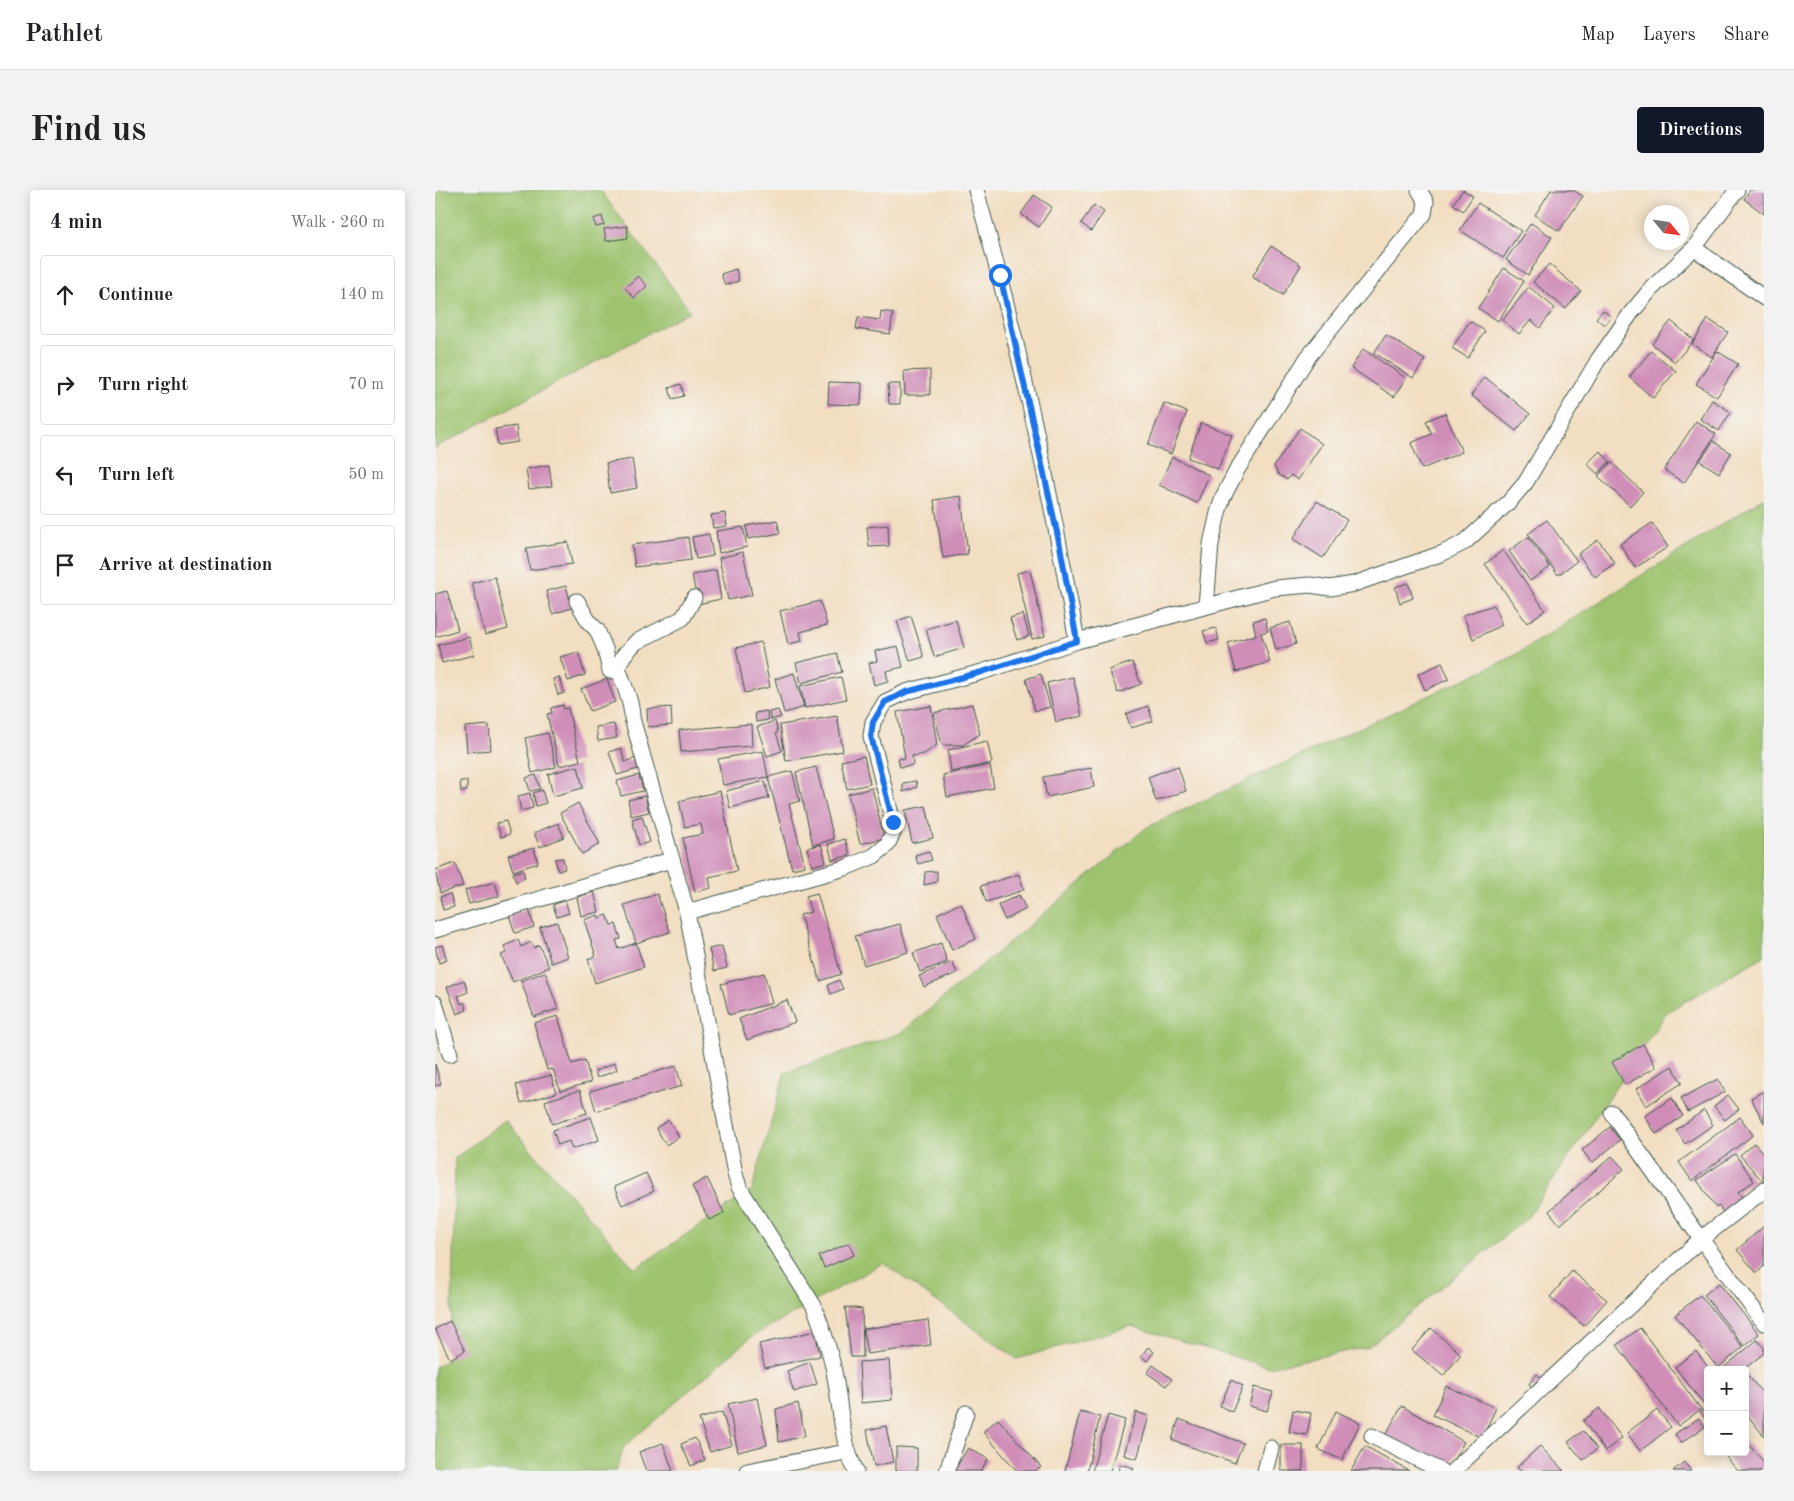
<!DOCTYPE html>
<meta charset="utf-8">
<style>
:root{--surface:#fff;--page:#f2f2f2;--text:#202124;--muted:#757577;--line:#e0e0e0;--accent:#111827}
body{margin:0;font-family:"Old Standard TT",serif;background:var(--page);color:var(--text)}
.controls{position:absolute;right:15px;bottom:15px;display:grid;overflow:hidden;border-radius:5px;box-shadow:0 2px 12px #0003}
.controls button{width:45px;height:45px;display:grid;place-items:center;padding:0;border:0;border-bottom:1px solid var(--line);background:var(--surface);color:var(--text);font:25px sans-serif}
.compass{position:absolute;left:1209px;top:15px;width:45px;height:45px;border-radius:50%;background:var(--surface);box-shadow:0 2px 12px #0003;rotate:119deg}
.stop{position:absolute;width:15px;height:15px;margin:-11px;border:4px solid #1a73e8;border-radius:50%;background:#fff}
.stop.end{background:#1a73e8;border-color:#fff;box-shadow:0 1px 5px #0008}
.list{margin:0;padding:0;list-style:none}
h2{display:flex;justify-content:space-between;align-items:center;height:65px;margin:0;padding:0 20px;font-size:21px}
h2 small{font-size:16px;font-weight:400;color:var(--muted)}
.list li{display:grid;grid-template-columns:32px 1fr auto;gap:15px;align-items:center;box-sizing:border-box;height:80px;margin:0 10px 10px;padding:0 10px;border:1px solid var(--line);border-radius:5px}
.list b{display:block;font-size:19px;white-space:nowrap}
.list em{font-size:16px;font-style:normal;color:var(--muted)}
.icon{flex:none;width:28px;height:28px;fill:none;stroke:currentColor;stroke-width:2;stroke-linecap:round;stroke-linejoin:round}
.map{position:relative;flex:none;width:1329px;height:1281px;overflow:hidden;border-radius:5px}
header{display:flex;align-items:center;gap:30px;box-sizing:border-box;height:70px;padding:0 25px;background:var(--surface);border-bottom:1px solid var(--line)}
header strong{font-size:24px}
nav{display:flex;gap:28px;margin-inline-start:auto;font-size:18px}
.intro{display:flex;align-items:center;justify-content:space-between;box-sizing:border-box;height:120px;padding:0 30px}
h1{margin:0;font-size:35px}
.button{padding:12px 22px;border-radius:5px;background:var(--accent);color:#fff;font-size:18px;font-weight:700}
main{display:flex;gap:30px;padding:0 30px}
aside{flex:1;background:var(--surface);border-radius:5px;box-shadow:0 2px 12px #0003}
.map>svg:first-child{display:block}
.green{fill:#9dc36e;stroke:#5e8051}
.building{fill:#cf8db8}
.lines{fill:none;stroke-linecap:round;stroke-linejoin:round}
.minor-casing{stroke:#3f5549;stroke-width:17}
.minor{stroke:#fff;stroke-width:15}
.route{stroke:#1a73e8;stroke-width:6}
</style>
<header>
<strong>Pathlet</strong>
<nav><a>Map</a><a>Layers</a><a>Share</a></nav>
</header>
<div class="intro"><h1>Find us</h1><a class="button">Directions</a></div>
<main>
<aside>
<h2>4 min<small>Walk · 260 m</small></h2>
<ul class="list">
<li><svg class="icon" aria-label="ahead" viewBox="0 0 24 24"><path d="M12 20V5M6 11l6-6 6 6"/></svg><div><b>Continue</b></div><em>140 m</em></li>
<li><svg class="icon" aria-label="right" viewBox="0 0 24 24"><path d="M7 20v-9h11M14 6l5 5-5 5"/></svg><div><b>Turn right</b></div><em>70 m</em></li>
<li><svg class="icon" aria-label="left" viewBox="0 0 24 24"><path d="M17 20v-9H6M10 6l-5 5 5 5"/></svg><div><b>Turn left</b></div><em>50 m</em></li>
<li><svg class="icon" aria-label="arrive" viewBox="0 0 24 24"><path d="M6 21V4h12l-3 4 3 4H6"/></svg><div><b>Arrive at destination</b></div></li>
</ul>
</aside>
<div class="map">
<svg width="1329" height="1281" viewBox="0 0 1329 1281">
<rect width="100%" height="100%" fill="#f6f6f2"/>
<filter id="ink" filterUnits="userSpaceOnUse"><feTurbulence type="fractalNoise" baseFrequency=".02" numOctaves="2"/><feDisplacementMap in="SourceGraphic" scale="10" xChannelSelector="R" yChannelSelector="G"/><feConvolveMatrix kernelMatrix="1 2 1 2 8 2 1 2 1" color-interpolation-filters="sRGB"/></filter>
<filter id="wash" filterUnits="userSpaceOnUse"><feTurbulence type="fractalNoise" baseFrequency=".0096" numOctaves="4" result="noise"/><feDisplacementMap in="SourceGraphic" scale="20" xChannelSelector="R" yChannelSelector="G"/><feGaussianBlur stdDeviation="1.12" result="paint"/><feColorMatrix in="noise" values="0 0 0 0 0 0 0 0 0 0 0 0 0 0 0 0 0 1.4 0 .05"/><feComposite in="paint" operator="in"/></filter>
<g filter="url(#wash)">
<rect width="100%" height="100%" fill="#f2dec1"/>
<!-- green -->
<g class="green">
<polygon points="0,0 165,0 255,121 0,258"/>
<polygon points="1329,308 1329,766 1232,822 1092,1028 933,1157 834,1177 696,1136 582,1169 448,1073 316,1147 189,1257 181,1281 0,1281 0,1177 16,1168 20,968 70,930 200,1079 317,1000 350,882 466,843 712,637 1077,467"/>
</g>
<g id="blocks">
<!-- building -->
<g class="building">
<polygon points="1028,0 1038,6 1028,21 1018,14"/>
<polygon points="1116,0 1138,0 1148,6 1124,41 1100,25"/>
<polygon points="1315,0 1329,0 1329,24 1309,9"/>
<polygon points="599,5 617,17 604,37 586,24"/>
<polygon points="1043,13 1086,41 1068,68 1025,40"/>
<polygon points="659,15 669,22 656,41 646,33"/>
<polygon points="167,26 169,35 161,37 158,29"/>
<polygon points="1096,33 1117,47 1093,85 1071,70"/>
<polygon points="192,36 193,48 171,51 169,39"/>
<polygon points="836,56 866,75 848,105 817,87"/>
<polygon points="1114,74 1146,101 1131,119 1098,92"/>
<polygon points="1069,78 1089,91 1063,131 1043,118"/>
<polygon points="301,79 304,91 290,95 286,84"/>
<polygon points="203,86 212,96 199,108 190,98"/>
<polygon points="1094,97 1120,118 1105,138 1096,130 1084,144 1067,130"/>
<polygon points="1168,120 1176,127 1169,135 1161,128"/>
<polygon points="446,121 458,123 455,144 421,139 423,127 445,130"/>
<polygon points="1273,129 1293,142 1277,167 1257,154"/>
<polygon points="1035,131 1050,141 1033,168 1017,158"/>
<polygon points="1236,131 1259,150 1240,172 1217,154"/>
<polygon points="951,145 990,170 978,188 939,163"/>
<polygon points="928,159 971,188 959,207 916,178"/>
<polygon points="1216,161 1241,181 1218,208 1194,187"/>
<polygon points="1282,161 1303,174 1282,207 1261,194"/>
<polygon points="495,180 495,205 470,205 469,181"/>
<polygon points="1050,187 1095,224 1081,241 1036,205"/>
<polygon points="394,192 427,193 426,215 393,214"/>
<polygon points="246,194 249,206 237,209 234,198"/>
<polygon points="453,194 465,194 465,214 454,214"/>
<polygon points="1277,210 1296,222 1284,241 1265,229"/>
<polygon points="729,213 752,222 736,264 713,255"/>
<polygon points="1010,223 1027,262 987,279 976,253 997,244 991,231"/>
<polygon points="1261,231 1281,244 1249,293 1229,280"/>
<polygon points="766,233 797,245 783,279 753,268"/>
<polygon points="81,236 83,252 63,255 60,239"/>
<polygon points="865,238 887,254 863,290 856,285 852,290 843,284 839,276"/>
<polygon points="1278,251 1296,263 1284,283 1265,271"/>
<polygon points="1165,261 1175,271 1163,284 1152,274"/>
<polygon points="737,267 774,285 762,313 724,295"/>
<polygon points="197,269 202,298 175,303 171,273"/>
<polygon points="1176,272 1208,302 1195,316 1163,286"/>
<polygon points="114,275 117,296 94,299 91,279"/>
<polygon points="526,306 533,364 508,368 499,310"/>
<polygon points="882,311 912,330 888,368 858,349"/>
<polygon points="290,323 292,336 278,338 276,325"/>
<polygon points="342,330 345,343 313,349 311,336"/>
<polygon points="1112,330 1142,371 1123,385 1093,344"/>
<polygon points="1217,333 1233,357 1200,378 1185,354"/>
<polygon points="453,335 454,356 434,357 432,337"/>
<polygon points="308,337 312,357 284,363 281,341"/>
<polygon points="274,344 278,366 261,369 257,347"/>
<polygon points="253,347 256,370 200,377 197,355"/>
<polygon points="1093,347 1115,377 1095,391 1074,361"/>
<polygon points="1163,350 1180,373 1160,387 1143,364"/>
<polygon points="133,352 137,374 95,380 91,358"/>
<polygon points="1068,360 1110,420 1092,433 1050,374"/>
<polygon points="308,362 317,405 293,410 284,368"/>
<polygon points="281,380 286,409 263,414 257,385"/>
<polygon points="595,380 610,446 597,449 582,383"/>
<polygon points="60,387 73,439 50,445 37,393"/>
<polygon points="973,393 978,408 965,413 960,397"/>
<polygon points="131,396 137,418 117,424 111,401"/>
<polygon points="12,401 23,440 0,447 0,404"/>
<polygon points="385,411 392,435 365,442 367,451 353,454 345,421"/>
<polygon points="1059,415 1067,435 1038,449 1028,425"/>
<polygon points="588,424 594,446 582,450 575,428"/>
<polygon points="476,426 489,467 475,471 462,431"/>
<polygon points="830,428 833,441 826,443 835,472 801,482 793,453 821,445 818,431"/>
<polygon points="521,430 529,458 499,467 491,439"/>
<polygon points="855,432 861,454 841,460 835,438"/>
<polygon points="781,438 784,450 772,453 768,441"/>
<polygon points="34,447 39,465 7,473 3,455"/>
<polygon points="326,452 335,497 310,503 301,458"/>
<polygon points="463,456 468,477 451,481 453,491 439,495 434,473 442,471 440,461"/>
<polygon points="143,462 150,485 133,491 125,467"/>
<polygon points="402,463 407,482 366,493 361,473"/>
<polygon points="697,472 706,494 683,503 674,480"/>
<polygon points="1007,473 1014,489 990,500 983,484"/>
<polygon points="359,483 369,517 349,523 340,489"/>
<polygon points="606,484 615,517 600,521 591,489"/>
<polygon points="124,487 129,503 123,505 118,489"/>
<polygon points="406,487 411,509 370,518 365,496"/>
<polygon points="638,487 647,526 621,532 612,493"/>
<polygon points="172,489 180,512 155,521 146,499"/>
<polygon points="537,514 545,544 528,555 507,555 499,523"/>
<polygon points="128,515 129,519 133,518 145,571 124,576 112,524 117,523 116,518"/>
<polygon points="496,516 502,555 489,564 477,566 478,575 465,577 463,569 470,568 462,522"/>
<polygon points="713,516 718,531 696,538 691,524"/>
<polygon points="236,517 237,535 213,537 212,519"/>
<polygon points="343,520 346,527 336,530 334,522"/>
<polygon points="332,521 333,530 321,532 320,523"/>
<polygon points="402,526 408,561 351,571 345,535"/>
<polygon points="340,531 343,542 341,543 347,561 332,566 322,537"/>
<polygon points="179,534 182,548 163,551 161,537"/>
<polygon points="316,534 317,556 246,562 244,540"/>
<polygon points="54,535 56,560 32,562 30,537"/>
<polygon points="113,543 121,577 97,583 90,548"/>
<polygon points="552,551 557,573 516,582 513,560"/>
<polygon points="186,558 190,572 200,568 203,579 182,585 174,562"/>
<polygon points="328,561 333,587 288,595 283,569"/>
<polygon points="429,566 435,594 412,599 406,571"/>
<polygon points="555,575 559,598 512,607 508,585"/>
<polygon points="143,576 148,598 118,606 113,584"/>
<polygon points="743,576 751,601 721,611 713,587"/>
<polygon points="381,577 399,649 378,655 361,582"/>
<polygon points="656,578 659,597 612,607 608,587"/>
<polygon points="357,581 365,611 354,614 370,676 357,679 333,587"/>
<polygon points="101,585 105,599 95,601 91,588"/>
<polygon points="204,585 208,601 186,606 182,591"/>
<polygon points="25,591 32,591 32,601 26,602"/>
<polygon points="330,591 334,608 295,618 291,601"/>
<polygon points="481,591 482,597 468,602 468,593"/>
<polygon points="437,598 449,648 425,654 413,604"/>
<polygon points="107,600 111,613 101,616 98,603"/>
<polygon points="285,601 302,681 274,687 276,698 260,702 248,648 268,644 266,634 250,637 244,611"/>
<polygon points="95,603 98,618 86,621 83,606"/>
<polygon points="210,606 214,622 196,626 193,610"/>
<polygon points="143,613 165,654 147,664 125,623"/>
<polygon points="491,616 498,648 477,653 470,620"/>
<polygon points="207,626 215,652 204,655 197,629"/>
<polygon points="71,631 75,644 66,647 62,633"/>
<polygon points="123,633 129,647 105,657 99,643"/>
<polygon points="410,649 415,665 397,670 393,654"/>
<polygon points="386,654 391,672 377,676 372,658"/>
<polygon points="99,658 103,673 78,681 73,665"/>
<polygon points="494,661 497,670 483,674 480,665"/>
<polygon points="128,668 130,679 123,681 120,669"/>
<polygon points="20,673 28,696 5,703 0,680"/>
<polygon points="88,680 90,688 81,692 78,683"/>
<polygon points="502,681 502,692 489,695 490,682"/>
<polygon points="584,684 589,700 551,712 546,696"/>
<polygon points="60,692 64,706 34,714 30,700"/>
<polygon points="159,702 164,722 146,726 142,707"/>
<polygon points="382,703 406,784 385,791 365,725 376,722 371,706"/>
<polygon points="15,704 19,717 8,720 5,707"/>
<polygon points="222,704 235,742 201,753 189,715"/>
<polygon points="584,705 591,719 570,730 563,715"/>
<polygon points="130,710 134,723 122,727 118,715"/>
<polygon points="526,713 541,749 517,760 502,724"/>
<polygon points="94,719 99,737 80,743 74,725"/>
<polygon points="163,725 164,728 172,725 176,735 181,734 186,749 181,750 184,759 201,753 209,777 160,793 153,769 161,766 149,730"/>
<polygon points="122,732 133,767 116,773 105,737"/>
<polygon points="465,734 473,762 429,775 420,746"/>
<polygon points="83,750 86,757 96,752 99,758 104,755 114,777 78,792 66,765 71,763 69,756"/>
<polygon points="506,753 512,772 485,782 478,763"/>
<polygon points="7,755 12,770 4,773 0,757"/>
<polygon points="287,756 292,778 279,781 274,759"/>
<polygon points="517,772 522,783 489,797 484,786"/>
<polygon points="110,782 123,819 99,827 86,791"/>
<polygon points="329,783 337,813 294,825 286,794"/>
<polygon points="29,790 33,802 23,806 26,814 29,812 32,820 22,824 12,797"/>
<polygon points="404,790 408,799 396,804 393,795"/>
<polygon points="352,810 360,832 312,850 304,829"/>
<polygon points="123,826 137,874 150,870 156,892 125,901 118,879 112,880 99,833"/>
<polygon points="1208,854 1221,877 1190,895 1177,872"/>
<polygon points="180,873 182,880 162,888 160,881"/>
<polygon points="0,874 6,894 0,896"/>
<polygon points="241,876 247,896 161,921 155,901"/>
<polygon points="1237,876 1247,893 1211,916 1201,899"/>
<polygon points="116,885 121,903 86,913 81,895"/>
<polygon points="1283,889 1290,902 1253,922 1246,908"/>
<polygon points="145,900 152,923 117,934 110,911"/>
<polygon points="1329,901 1329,933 1316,908"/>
<polygon points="1293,905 1304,919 1290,930 1279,916"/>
<polygon points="1237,908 1248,926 1221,944 1210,926"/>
<polygon points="1269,920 1278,935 1250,954 1241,940"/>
<polygon points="156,927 164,950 137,959 134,951 123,955 118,940"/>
<polygon points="1305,927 1318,945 1257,991 1244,972"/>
<polygon points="234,930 244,947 231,955 221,938"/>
<polygon points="1175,937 1185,950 1157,973 1147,960"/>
<polygon points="1319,953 1329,964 1328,992 1305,965"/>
<polygon points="1300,964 1319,991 1303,1002 1310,1011 1290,1025 1284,1016 1281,1018 1262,990"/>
<polygon points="1177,966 1189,979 1125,1035 1114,1021"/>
<polygon points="211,983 219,1001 187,1015 179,997"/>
<polygon points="272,988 289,1023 274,1030 257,996"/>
<polygon points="1329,1036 1329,1076 1322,1083 1302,1060"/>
<polygon points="414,1053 419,1065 389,1078 384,1066"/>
<polygon points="1137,1081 1172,1110 1149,1136 1115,1107"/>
<polygon points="1284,1093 1324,1144 1309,1156 1269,1105"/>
<polygon points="1265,1105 1308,1157 1283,1178 1240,1125"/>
<polygon points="410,1117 427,1119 428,1167 416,1167"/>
<polygon points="493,1130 496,1155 432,1164 428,1139"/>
<polygon points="15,1131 30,1161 15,1169 0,1139"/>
<polygon points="996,1138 1026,1164 1008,1186 977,1160"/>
<polygon points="1205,1138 1266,1219 1243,1236 1182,1155"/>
<polygon points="380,1141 385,1166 330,1178 324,1154"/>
<polygon points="1322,1150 1329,1158 1329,1163 1308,1180 1286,1180"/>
<polygon points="713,1157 719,1162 712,1171 706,1166"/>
<polygon points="1261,1161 1275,1180 1273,1180 1273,1233 1265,1222 1271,1217 1240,1177"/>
<polygon points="454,1170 457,1210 426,1213 424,1172"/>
<polygon points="375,1172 382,1194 359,1202 352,1181"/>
<polygon points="718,1175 737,1189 731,1196 712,1183"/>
<polygon points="1310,1182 1329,1205 1329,1246 1310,1222"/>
<polygon points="1102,1184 1109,1191 1101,1201 1094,1194"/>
<polygon points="796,1190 808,1196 797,1222 785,1216"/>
<polygon points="1011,1196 1061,1218 1047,1248 998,1225"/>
<polygon points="819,1197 838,1202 832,1221 814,1216"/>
<polygon points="322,1208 332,1255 303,1262 293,1214"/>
<polygon points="363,1213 370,1246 344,1252 341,1219"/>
<polygon points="967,1216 1029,1252 1012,1281 950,1246"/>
<polygon points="1164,1218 1187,1248 1170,1261 1148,1231"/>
<polygon points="858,1220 876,1223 872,1245 854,1242"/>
<polygon points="1222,1220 1236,1237 1205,1261 1192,1243"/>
<polygon points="901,1221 925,1233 907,1270 883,1259"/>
<polygon points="287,1222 297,1255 275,1262 264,1229"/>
<polygon points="645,1222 665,1227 652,1281 630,1281"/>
<polygon points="701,1222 714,1226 702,1269 689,1265"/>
<polygon points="673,1225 690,1230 675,1281 657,1281"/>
<polygon points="1264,1228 1270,1237 1246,1253 1240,1244"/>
<polygon points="563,1229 606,1277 601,1281 582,1281 548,1242"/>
<polygon points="744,1229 808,1253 800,1273 737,1250"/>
<polygon points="451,1236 458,1272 439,1276 432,1240"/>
<polygon points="1148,1241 1162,1259 1148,1270 1133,1252"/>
<polygon points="260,1248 270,1270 256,1276 246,1254"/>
<polygon points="1310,1251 1329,1272 1329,1281 1303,1281 1287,1262 1310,1262"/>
<polygon points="228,1253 238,1281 211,1281 204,1262"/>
<rect x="846" y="1255" width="22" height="26"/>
<polygon points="930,1256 974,1281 916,1281"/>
<polygon points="1105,1256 1129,1281 1085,1281 1082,1277"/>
<polygon points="461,1257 482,1258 482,1281 461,1281"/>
<polygon points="533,1258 553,1269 546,1281 519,1281"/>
<polygon points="1249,1272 1256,1281 1238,1281"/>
<polygon points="685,1274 699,1278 698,1281 683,1281"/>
</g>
</g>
</g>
<g filter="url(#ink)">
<use href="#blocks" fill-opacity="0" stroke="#3f5549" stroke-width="1"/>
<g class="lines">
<defs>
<g id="minor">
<path d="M 541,0 C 583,148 615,299 642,451"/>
<polyline points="1259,58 1329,108"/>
<path d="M 259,408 L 248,428 L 201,452 L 189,465 L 183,477 C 188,494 197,511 197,528 L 252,722 L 300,984 L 304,997 L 379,1116 C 388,1139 396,1163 400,1187 C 406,1219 406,1251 421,1281"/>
<polyline points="142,411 154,432 162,440 170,459 175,481 183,477"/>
<polyline points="771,416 776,354 783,323 788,307 802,280 873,167 989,24 991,12 984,0"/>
<polyline points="252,722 410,678 439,666 452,655 458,643 458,632 436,546 438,532 450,512 471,502 547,482 642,451 840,398 875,395 895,398 919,394 1008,363 1030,352 1074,312 1091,292 1163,170 1196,123 1217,98 1259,58 1302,0"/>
<polyline points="0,740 236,670"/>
<polyline points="0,813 15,864"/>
<polyline points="1177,923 1266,1049 1329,1133"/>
<polyline points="937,1246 1006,1281"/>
<polyline points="312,1281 411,1262"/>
<polyline points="512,1281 531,1223"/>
<polyline points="830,1281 836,1258"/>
<polyline points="1018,1281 1266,1049 1329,1000"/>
</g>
</defs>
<!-- minor casing -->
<use href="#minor" class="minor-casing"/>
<!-- minor -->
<use href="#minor" class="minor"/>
</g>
</g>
<g class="lines" filter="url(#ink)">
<!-- route -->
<polyline class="route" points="458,632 436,546 438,532 450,512 471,502 547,482 642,451 625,356 565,85"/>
</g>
</svg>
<div class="controls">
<button>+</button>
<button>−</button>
</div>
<svg class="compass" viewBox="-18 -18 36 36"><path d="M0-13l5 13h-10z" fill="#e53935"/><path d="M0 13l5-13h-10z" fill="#757577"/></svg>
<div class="stop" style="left:565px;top:85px"></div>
<div class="stop end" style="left:458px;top:632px"></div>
</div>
</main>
